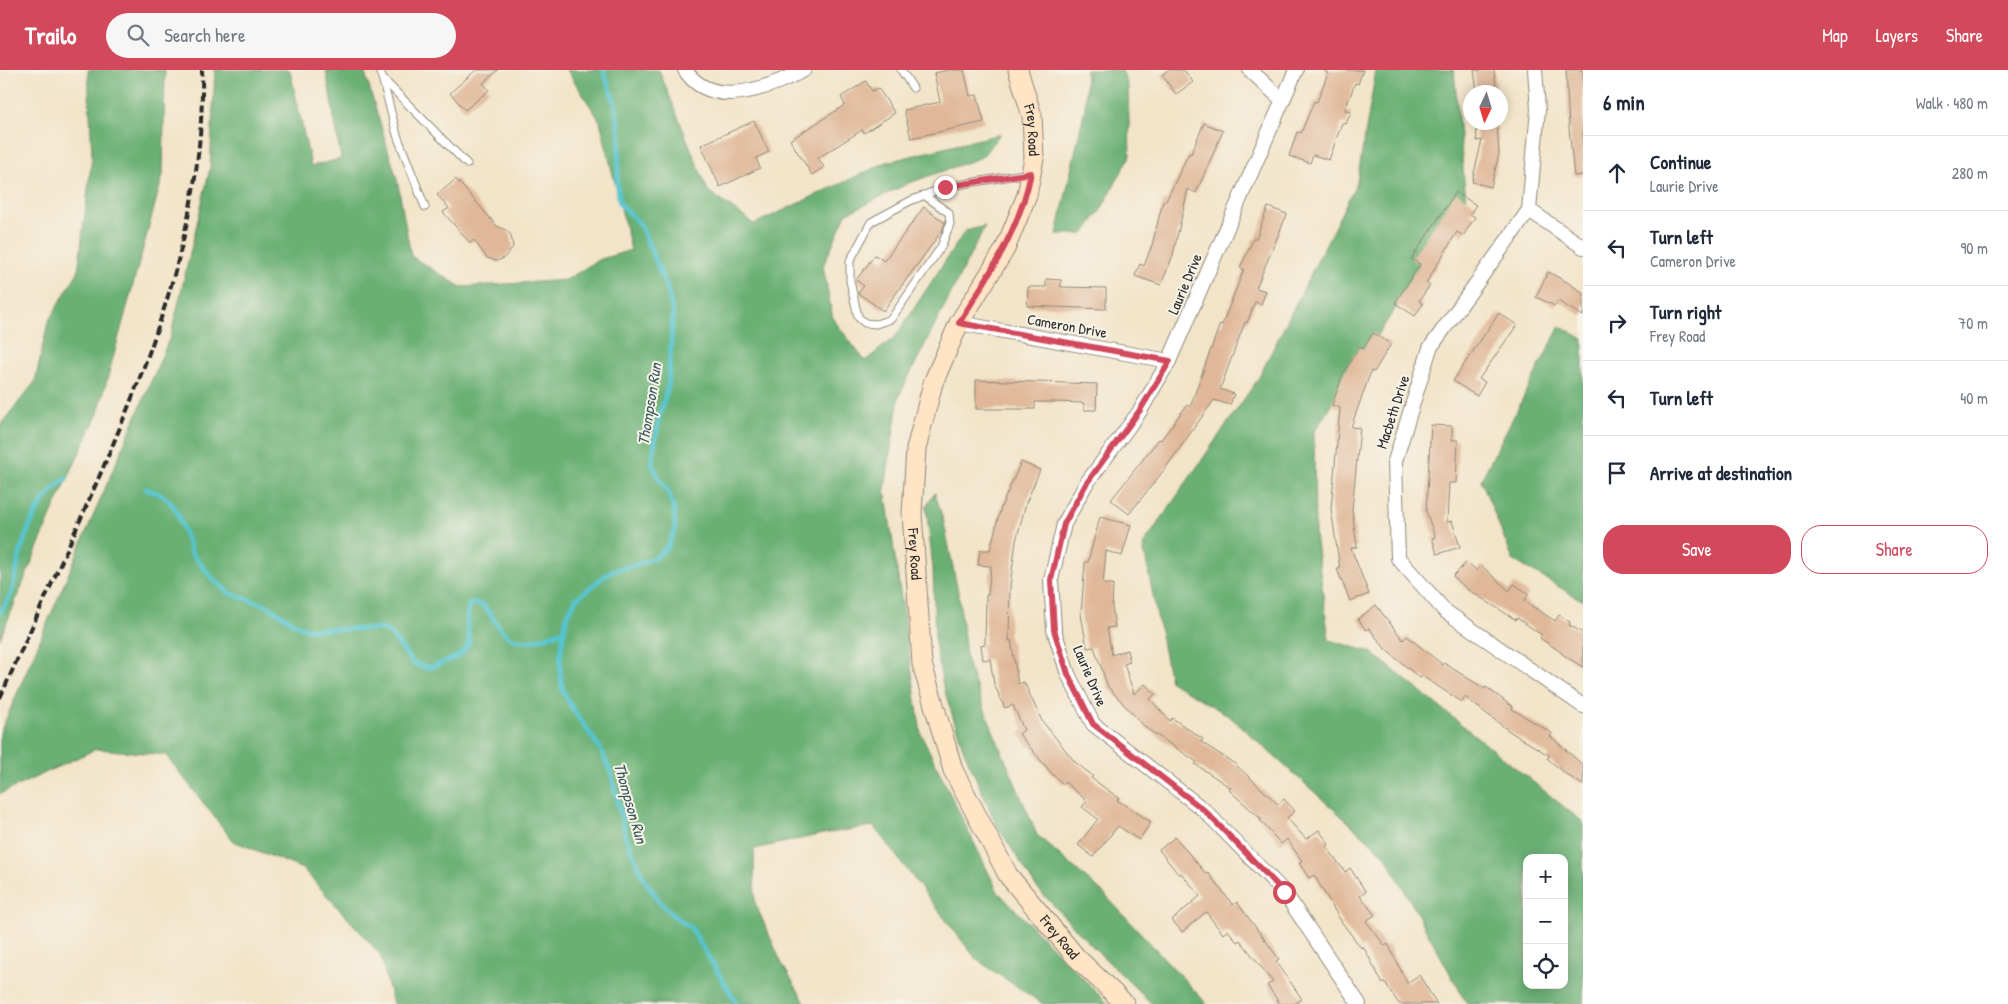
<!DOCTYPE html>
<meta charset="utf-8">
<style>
:root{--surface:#fff;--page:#f6f6f7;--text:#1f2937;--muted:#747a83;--line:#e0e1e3;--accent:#d1495b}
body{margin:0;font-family:"Patrick Hand",sans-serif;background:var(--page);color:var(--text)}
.controls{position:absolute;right:15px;bottom:15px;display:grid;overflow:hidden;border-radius:10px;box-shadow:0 2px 12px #0003}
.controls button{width:45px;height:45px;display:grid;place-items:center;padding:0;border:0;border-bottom:1px solid var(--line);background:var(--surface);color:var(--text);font:25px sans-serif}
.compass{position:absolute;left:1463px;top:15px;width:45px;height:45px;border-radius:50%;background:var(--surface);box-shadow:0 2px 12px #0003;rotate:184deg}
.stop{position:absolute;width:15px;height:15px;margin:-11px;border:4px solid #d1495b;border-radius:50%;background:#fff}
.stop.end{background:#d1495b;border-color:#fff;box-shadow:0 1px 5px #0008}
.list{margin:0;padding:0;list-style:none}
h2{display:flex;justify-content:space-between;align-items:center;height:65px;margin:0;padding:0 20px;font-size:21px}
h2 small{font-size:16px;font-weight:400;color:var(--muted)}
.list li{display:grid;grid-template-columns:32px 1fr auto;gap:15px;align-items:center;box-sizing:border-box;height:75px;padding:0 20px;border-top:1px solid var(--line)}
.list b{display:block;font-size:19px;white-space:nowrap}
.list p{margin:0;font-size:16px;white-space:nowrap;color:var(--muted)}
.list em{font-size:16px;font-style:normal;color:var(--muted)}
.actions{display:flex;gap:10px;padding:15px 20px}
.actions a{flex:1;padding:11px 0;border:1px solid var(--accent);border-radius:20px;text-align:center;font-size:18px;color:var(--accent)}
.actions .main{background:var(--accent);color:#fff}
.icon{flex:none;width:28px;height:28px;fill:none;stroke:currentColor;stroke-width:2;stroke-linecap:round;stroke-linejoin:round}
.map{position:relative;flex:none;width:1583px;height:934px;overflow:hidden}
header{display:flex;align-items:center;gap:30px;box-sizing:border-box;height:70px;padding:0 25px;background:var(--accent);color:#fff}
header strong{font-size:24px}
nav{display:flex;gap:28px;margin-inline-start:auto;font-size:18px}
.search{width:350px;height:45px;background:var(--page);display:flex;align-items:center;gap:12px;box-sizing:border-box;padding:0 18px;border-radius:28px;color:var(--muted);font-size:19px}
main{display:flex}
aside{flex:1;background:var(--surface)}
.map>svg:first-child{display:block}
.forest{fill:#6bb074;stroke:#4b6e50;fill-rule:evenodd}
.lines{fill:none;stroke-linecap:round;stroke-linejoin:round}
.stream{stroke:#57c4cd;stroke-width:5}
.building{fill:#e0b899}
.lane-casing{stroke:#8e887a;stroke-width:9}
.street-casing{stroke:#8e887a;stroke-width:16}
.secondary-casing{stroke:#8e887a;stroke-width:21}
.lane{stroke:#fff;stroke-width:7}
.street{stroke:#fff;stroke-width:14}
.secondary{stroke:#ffe4c6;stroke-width:19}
.rail{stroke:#2b2b2b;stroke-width:4;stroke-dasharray:8 4;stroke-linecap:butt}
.route{stroke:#d1495b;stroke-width:6}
.labels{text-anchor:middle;stroke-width:4;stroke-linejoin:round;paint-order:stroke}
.street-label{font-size:15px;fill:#2b2b2b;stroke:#f7f3e8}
.water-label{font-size:16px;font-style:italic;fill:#38595c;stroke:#f7f3e8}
</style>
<header>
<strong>Trailo</strong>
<div class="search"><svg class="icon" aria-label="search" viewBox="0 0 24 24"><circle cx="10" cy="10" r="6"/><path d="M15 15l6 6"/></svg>Search here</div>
<nav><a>Map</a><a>Layers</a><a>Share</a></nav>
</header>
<main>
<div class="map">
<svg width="1583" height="934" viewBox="0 0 1583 934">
<rect width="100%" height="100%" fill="#f7f3e8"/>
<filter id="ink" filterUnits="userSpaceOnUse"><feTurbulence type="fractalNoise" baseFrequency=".02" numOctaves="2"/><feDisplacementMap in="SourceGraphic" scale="10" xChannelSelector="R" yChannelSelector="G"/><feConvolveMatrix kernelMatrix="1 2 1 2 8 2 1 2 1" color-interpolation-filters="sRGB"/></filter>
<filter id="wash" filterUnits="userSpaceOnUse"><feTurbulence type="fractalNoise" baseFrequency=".0096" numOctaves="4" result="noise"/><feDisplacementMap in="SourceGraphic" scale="20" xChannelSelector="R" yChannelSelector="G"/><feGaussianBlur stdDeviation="1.12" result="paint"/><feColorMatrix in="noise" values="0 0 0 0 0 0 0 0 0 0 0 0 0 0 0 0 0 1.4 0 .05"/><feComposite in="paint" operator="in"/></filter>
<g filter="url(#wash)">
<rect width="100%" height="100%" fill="#f2e4c8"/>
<!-- forest -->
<g class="forest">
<polygon points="88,0 165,0 163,105 98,343 51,445 0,569 0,355 35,312 48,252 78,202 92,87"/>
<polygon points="215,0 290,0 311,96 341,89 326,0 364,0 397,109 411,186 461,217 566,210 598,190 631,180 600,51 567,0 659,0 708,121 754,154 887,92 1000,64 982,87 909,113 846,144 823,196 833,249 865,291 895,267 965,161 985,156 899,326 885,419 921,664 998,822 1108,934 1043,934 977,890 873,756 823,764 754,779 755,833 782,894 806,934 393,934 380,884 303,799 233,771 166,685 96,679 0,724 0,663 171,265 210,98"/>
<polygon points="1086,0 1122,0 1128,17 1130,86 1102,138 1084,164 1057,164 1085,38"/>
<path d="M 1376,0 L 1454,0 L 1466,131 L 1314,362 L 1315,464 L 1329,570 L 1371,582 L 1583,752 L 1583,934 L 1467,934 L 1385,785 L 1229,646 L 1170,611 L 1143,475 L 1258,309 L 1357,112 ZM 1527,788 L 1564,788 L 1564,915 L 1527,915 Z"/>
<polygon points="1560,256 1583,269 1583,531 1513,490 1481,410"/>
<polygon points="935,423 944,453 959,527 967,592 989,651 1037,765 1104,824 1207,934 1152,934 1090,874 1036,817 996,754 964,681 943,616 935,573 933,498 926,436"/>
</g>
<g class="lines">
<!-- stream -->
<g class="stream">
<polyline points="603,0 615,33 620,67 617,114 620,134 640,154 667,218 673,243 668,317 659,347 652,392 657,405 669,424 674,440 675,460 668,476 657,487 636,495 611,501 576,529 567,546 564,561 560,588 561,610 563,621 572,638 601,680 611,703 626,767 644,809 660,832 674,846 691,858 737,934"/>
<path d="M 146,419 L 162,425 L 171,433 L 178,444 L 192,484 L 215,511 L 229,523 L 268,536 L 297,555 L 307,559 L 381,559 L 390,563 L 414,594 L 429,598 L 457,587 L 465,580 L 469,572 L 467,549 L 469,535 C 493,525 491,568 522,571 C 536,572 551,565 564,561"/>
<path d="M 0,543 C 3,538 7,532 10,526 C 16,513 16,498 20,484 C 27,458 42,423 66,409"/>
</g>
</g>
<g id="blocks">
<!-- building -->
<g class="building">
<polygon points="476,0 498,0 483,13 489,20 465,40 450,23"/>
<polygon points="949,0 964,0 970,26 977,25 984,52 911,68 904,40 940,32 934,3"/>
<polygon points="1168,0 1184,0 1193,12 1176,24 1162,5"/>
<polygon points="1323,0 1363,0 1358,14 1355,13 1345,40 1351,42 1346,54 1342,53 1329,90 1313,85 1310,93 1289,86 1297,62 1301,63 1314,31 1317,32 1328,3"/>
<polygon points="1474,0 1494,0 1497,22 1477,22"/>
<polygon points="1566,0 1583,0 1583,105 1574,106 1569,58"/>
<polygon points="866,11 872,21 878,18 895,43 864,63 862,60 818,88 824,97 812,105 790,70 845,35 841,27"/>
<polygon points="754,51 769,82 756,88 760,98 720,117 701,75"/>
<polygon points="1478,52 1497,52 1499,84 1491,117 1472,112 1482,70 1477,71 1476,54"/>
<polygon points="1204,53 1223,61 1196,123 1188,119 1173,185 1161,215 1135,206 1140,194 1144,196 1152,175 1163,131 1166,131 1189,83 1191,84"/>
<polygon points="456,109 497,156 506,160 511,165 513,177 504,188 497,191 487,188 474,170 470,173 443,142 449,138 437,125"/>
<polygon points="1456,122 1476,135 1470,144 1475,147 1463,166 1457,162 1426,213 1430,215 1419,231 1423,234 1415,246 1395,233 1420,194 1411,189"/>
<polygon points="924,137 945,153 942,161 883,241 858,223 864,216 856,210 875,185 884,191"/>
<polygon points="1268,137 1287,144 1256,218 1266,221 1261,234 1255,232 1247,253 1245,252 1220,319 1234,324 1230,335 1214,330 1164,400 1129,444 1111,430 1159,369 1161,370 1187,335 1190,337 1220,254 1222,255 1244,199 1240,198 1254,168 1256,169"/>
<polygon points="1548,202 1567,212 1583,223 1583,246 1558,231 1555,236 1536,227"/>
<polygon points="1046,209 1061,210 1061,217 1106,218 1106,239 1027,236 1028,217 1046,217"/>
<polygon points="1499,243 1517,255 1479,309 1485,312 1477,326 1453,311"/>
<polygon points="1373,263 1391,274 1374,302 1371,301 1351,357 1360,358 1352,440 1357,477 1351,478 1369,524 1350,531 1337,499 1340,499 1331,439 1340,338 1332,335 1343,304 1359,277 1363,279"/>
<polygon points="976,310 1097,314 1096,340 1084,340 1084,333 1054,332 1035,332 1035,339 976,339"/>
<polygon points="1431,355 1452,356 1452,370 1458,370 1456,413 1449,413 1447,452 1452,451 1460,477 1437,484 1432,468 1435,467 1426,441"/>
<polygon points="1021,392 1040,400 1026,433 1016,471 1010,516 1009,571 1011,570 1018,614 1024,612 1042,651 1075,692 1093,706 1091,708 1119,728 1117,730 1151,752 1139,770 1118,756 1093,787 1078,775 1098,749 1082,737 1087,731 1065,712 1063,714 1053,705 1019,664 1024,660 1013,635 1005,638 994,614 990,589 983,590 981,575 985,574 986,525 988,525 991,496 978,495 980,480 990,480 1001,437"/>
<polygon points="1100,447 1131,455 1122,486 1106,481 1103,514 1113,514 1112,537 1115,557 1107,558 1112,585 1127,580 1130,592 1124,594 1134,624 1145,614 1155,624 1150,629 1170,651 1172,648 1203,669 1201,672 1235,694 1278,734 1284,729 1295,741 1287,748 1306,769 1319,760 1329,774 1326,776 1345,802 1350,798 1366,822 1360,826 1375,845 1366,851 1385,876 1388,874 1407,913 1419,905 1437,934 1399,934 1385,912 1383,914 1363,876 1361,878 1341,851 1314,805 1309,808 1299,793 1302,791 1287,769 1281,774 1260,750 1261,749 1229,720 1231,718 1195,694 1197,692 1146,658 1108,617 1094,577 1087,578 1081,544 1085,492 1088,492"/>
<polygon points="1467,492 1477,501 1482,496 1509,521 1514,514 1529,524 1524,531 1555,551 1559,545 1570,552 1569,555 1583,563 1583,597 1562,584 1562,583 1540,568 1542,565 1517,548 1516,550 1467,519 1453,506"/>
<polygon points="1376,535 1403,570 1407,566 1443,595 1444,593 1485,619 1486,617 1513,637 1512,639 1552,663 1550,666 1583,695 1583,715 1567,705 1547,688 1550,686 1509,661 1465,627 1462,632 1422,606 1420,608 1386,580 1369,558 1366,560 1358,549"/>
<polygon points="1175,767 1206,804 1208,803 1233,835 1237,832 1279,889 1276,891 1302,929 1294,934 1280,934 1267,915 1273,912 1240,870 1237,872 1228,860 1223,864 1206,842 1182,862 1172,850 1200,826 1181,803 1179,805 1159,780"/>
</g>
</g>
</g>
<g filter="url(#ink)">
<use href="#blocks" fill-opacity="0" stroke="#8e887a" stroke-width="1"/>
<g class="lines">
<defs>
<g id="lane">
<polyline points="380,0 397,65 425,137"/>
<polyline points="901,0 913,18"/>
<polyline points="382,8 467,94"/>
<polyline points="924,125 949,143 950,154 941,177 891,249 876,254 865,253 858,247 850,211 850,191 871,152 910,131 945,117 1029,103"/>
</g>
<g id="street">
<path d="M 685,0 C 712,41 769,18 804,0"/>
<polyline points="1250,0 1282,30"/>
<polyline points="1296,0 1169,291 1140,341 1086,414 1064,454 1051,510 1054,560 1068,604 1093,654 1204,740 1284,822 1359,934"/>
<polyline points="1535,0 1538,39 1529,140 1430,278 1395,391 1398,488 1445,541 1583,636"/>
<polyline points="1529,140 1583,177"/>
<polyline points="959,253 1169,291"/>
</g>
<g id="secondary">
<path id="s1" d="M 1018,0 L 1032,46 L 1034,88 L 1027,125 L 1005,179 L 959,253 L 933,313 L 916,379 L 912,443 L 922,594 L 953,700 L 1008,805 L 1076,887 L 1125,934"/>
</g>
</defs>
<!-- lane casing -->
<use href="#lane" class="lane-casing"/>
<!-- street casing -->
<use href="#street" class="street-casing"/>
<!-- secondary casing -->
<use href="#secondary" class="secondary-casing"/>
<!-- lane -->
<use href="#lane" class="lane"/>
<!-- street -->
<use href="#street" class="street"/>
<!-- secondary -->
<use href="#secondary" class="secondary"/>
<!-- rail -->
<path class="rail" d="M 0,628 C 33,554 67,481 99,407 C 156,275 205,146 202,0"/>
</g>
</g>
<g class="lines" filter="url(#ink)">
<!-- route -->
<path class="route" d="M 945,117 L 1031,103 C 1020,159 989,205 959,253 L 1170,291 L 1140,340 L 1086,414 L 1064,454 L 1051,510 L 1054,560 L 1068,604 L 1093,654 L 1204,740 L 1284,822"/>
</g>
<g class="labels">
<!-- street labels -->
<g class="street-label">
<text dy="5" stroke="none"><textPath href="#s1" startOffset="62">Frey Road</textPath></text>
<text transform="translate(1185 214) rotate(-67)" y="5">Laurie Drive</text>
<text transform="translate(1067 256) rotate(10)" y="5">Cameron Drive</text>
<text transform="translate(1393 342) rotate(-72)" y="5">Macbeth Drive</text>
<text dy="5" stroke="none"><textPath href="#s1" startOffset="512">Frey Road</textPath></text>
<text transform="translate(1090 606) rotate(67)" y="5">Laurie Drive</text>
<text dy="5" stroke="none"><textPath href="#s1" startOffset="932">Frey Road</textPath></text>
</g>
<!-- water labels -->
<g class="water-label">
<text transform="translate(649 334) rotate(-81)" y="6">Thompson Run</text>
<text transform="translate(631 733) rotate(74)" y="6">Thompson Run</text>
</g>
</g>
</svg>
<div class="controls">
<button>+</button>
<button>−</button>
<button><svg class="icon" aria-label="locate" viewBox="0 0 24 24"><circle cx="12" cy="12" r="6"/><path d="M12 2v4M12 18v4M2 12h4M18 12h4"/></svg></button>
</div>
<svg class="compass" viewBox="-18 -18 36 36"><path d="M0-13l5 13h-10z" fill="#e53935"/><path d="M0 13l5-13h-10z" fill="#747a83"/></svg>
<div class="stop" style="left:1284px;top:822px"></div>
<div class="stop end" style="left:945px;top:117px"></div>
</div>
<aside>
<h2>6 min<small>Walk · 480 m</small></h2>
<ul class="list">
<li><svg class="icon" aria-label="ahead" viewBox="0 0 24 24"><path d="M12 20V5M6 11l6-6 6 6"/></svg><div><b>Continue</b><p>Laurie Drive</p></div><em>280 m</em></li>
<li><svg class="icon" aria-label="left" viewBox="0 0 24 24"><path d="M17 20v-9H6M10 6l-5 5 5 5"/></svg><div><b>Turn left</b><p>Cameron Drive</p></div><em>90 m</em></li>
<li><svg class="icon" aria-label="right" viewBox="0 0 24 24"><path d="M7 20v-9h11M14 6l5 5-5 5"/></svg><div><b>Turn right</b><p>Frey Road</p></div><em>70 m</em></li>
<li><svg class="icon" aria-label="left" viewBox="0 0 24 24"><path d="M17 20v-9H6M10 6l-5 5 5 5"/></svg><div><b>Turn left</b></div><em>40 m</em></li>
<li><svg class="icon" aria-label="arrive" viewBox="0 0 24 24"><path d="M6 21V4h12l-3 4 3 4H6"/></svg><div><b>Arrive at destination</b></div></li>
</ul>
<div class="actions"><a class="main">Save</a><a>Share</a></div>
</aside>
</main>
